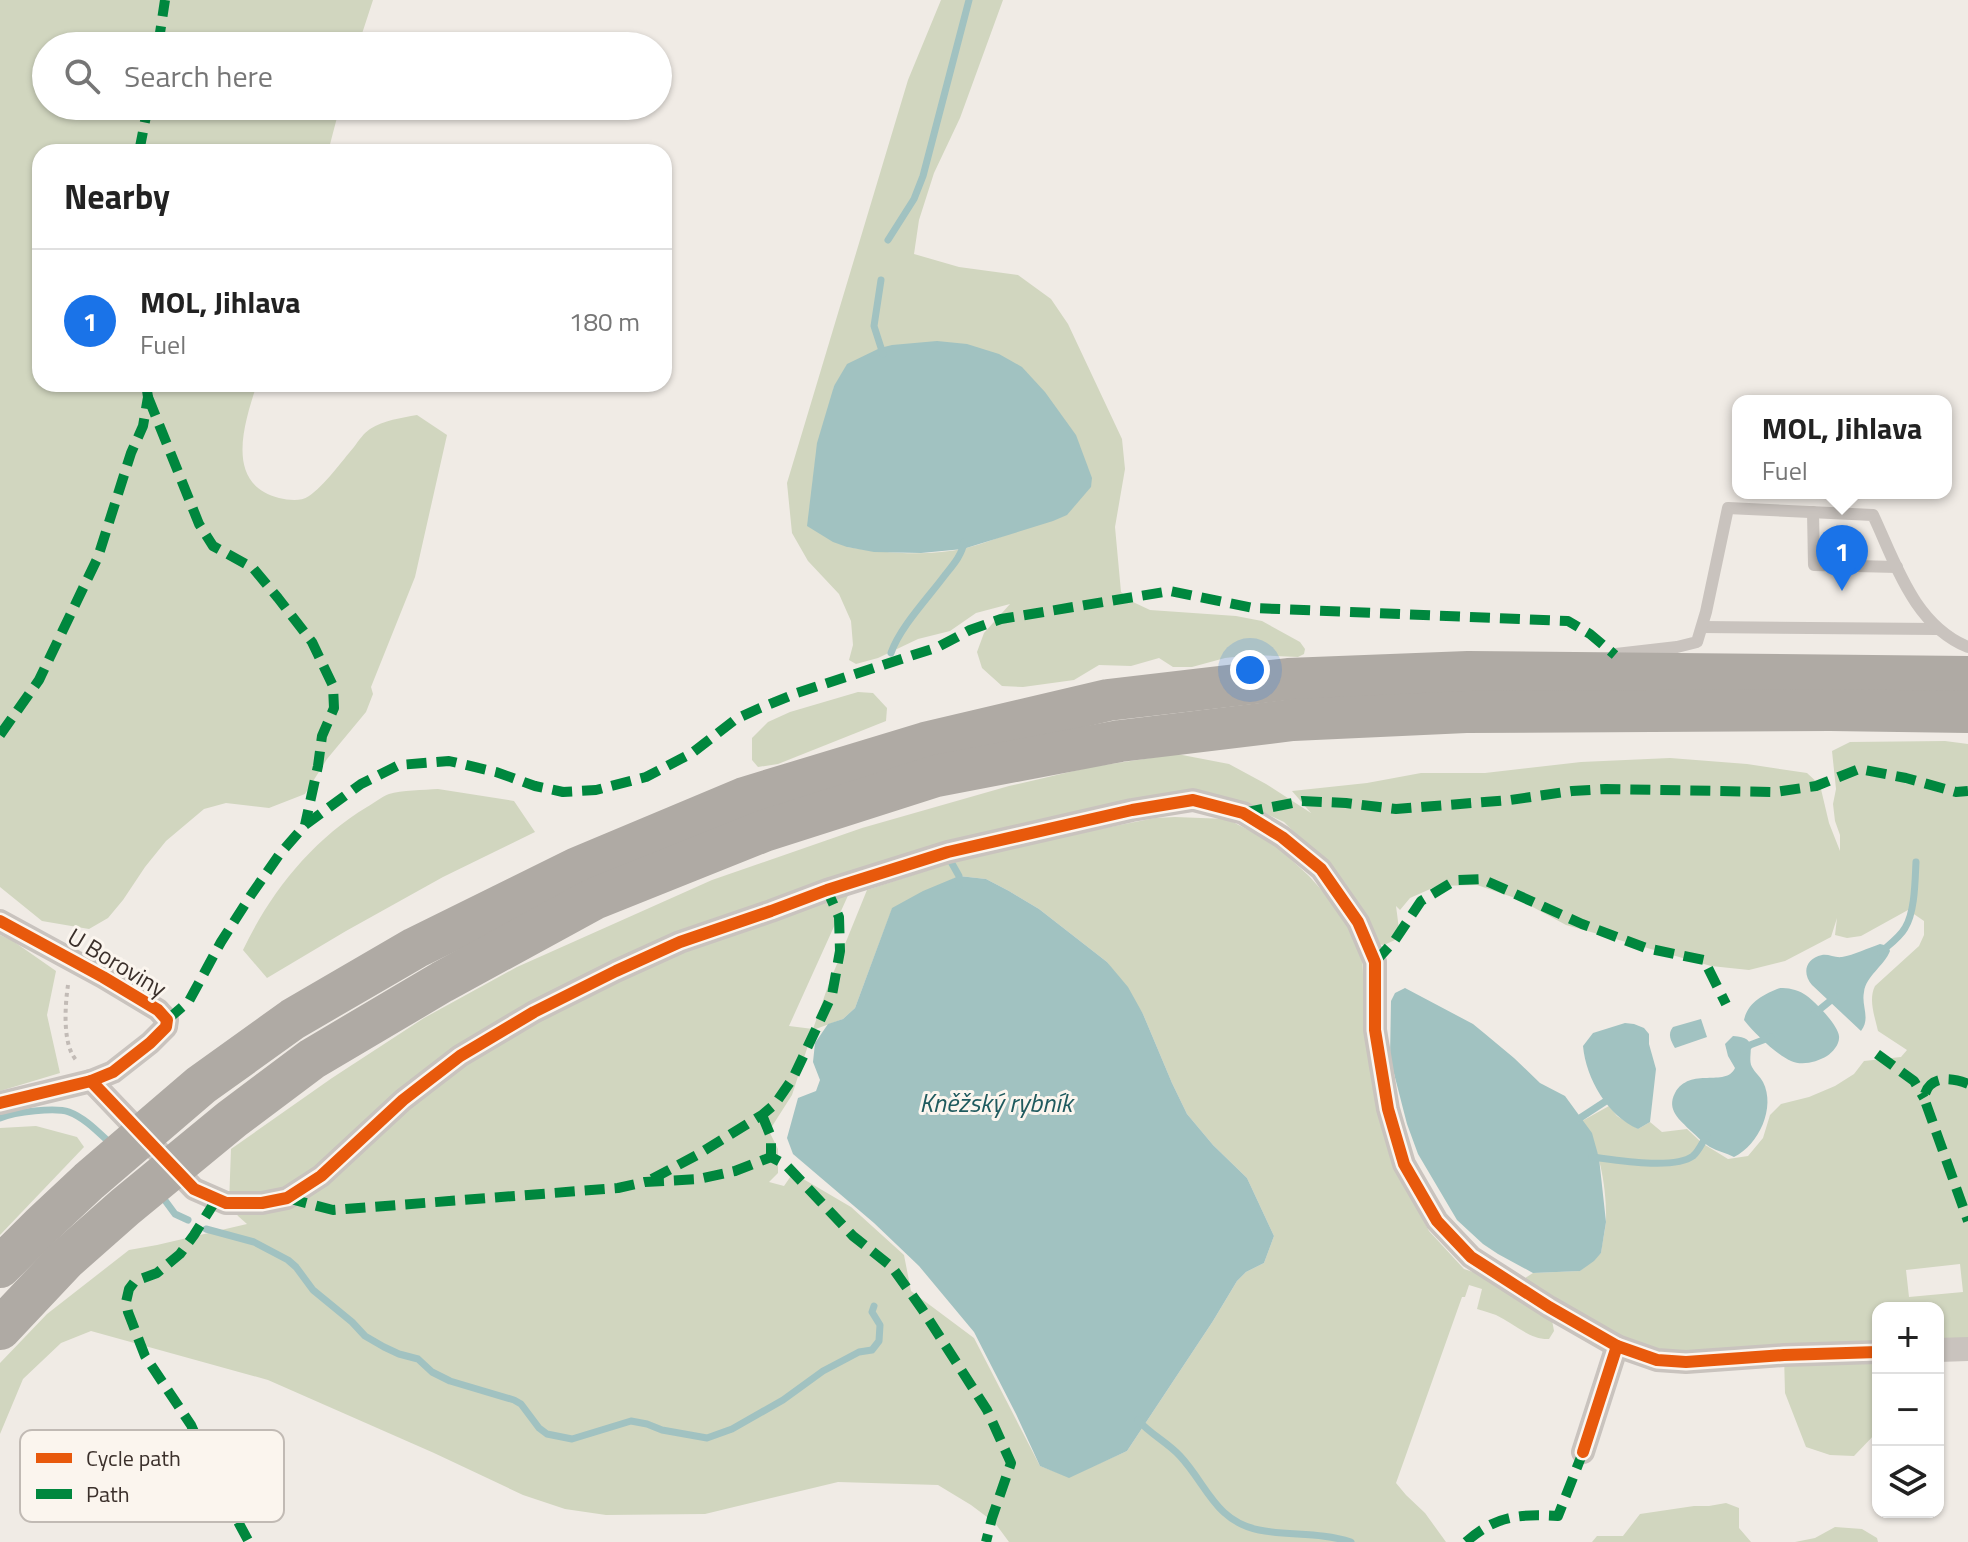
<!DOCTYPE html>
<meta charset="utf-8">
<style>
:root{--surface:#fff;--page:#f6f6f6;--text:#222;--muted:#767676;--line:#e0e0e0;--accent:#1a73e8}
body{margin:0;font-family:"Titillium Web",sans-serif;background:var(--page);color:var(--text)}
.controls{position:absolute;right:24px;bottom:24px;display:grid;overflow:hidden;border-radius:16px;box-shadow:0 2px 6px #0004}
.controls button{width:72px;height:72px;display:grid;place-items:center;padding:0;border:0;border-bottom:2px solid var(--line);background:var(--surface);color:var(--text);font:40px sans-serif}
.you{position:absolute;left:1250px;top:670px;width:28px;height:28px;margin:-20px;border:6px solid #fff;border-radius:50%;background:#1a73e8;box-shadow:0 0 0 12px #1a73e833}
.badge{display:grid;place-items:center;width:52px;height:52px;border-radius:50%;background:var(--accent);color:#fff;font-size:26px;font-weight:700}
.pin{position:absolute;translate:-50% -66px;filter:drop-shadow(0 2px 4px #0008)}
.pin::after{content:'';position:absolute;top:42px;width:28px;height:24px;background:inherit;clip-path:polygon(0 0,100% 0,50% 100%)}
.popup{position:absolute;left:1732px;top:395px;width:220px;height:104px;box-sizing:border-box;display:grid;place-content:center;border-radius:16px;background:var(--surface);filter:drop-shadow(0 2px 6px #0005);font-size:26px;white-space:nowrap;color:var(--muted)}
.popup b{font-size:30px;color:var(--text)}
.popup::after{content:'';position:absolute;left:50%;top:100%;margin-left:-16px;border:16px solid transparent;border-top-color:var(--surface)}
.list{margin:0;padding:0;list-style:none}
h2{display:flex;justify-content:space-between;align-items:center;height:104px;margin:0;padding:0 32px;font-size:34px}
h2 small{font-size:26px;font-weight:400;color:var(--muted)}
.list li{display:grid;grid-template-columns:52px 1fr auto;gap:24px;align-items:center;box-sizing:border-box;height:144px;padding:0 32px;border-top:2px solid var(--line)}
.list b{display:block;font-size:30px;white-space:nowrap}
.list p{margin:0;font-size:26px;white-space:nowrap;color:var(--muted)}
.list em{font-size:26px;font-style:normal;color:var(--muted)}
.icon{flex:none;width:44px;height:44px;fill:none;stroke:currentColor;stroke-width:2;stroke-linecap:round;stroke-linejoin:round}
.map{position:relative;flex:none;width:1968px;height:1542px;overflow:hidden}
.search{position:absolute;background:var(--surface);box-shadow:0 2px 6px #0004;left:32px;top:32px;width:640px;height:88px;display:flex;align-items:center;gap:20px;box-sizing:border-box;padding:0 28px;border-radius:44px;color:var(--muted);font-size:30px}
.panel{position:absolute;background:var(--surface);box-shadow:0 2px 6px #0004;left:32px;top:144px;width:640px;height:248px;border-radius:24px}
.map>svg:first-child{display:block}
.green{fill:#d1d6bf;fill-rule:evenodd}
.water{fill:#a1c2c1}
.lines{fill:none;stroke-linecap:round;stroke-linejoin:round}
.stream{stroke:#a1c2c1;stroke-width:7}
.path{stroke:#c2bbb6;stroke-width:4;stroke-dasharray:4 4;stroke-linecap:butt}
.lane{stroke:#c9c3be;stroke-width:12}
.street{stroke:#c9c3be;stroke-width:24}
.highway{stroke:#afaaa4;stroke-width:42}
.quiet{stroke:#00873e;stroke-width:10;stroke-dasharray:20 10;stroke-linecap:butt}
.cycleway-casing{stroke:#fbf5ee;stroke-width:17}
.cycleway{stroke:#e8590c;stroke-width:12}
.labels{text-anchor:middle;stroke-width:6;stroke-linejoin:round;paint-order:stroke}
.street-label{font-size:24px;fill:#3b302b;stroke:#fbf5ee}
.water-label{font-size:26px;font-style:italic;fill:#1f5a5e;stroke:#fbf5ee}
.key{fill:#fbf5ee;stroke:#c1bab4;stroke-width:2}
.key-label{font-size:22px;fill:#3b302b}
</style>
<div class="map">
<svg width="1968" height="1542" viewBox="0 0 1968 1542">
<rect width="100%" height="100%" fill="#f0ebe5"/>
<!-- green -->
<g class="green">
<path d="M 0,0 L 373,0 L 358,46 L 46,46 L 46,106 L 340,106 L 328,152 L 40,152 L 40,384 L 257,384 C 244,424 224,484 279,498 C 289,500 300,502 309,496 C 324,486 342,461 354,447 C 359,440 364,433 370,429 C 384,420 401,418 417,415 L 447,435 L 415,577 L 371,687 L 373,694 L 366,712 L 327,759 L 305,794 L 269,808 L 226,803 L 204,809 L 166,841 L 145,867 L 123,900 L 108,918 L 89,929 L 42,921 L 0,887 Z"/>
<path d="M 941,0 L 1003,0 L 960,118 L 934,173 L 919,220 L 914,254 L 959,267 L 1018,275 L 1051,299 L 1068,324 L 1122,439 L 1125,469 L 1115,527 L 1121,592 L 1133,602 L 1150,610 L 1236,616 L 1262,621 L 1300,642 L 1305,649 L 1304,654 L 1298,657 L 1252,655 L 1225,658 L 1192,667 L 1173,667 L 1159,658 L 1131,666 L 1099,665 L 1074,680 L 1023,687 L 1002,686 L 982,668 L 977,652 L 984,633 L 1010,604 L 976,613 L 950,631 L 918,639 L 878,658 L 856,664 L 849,660 L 853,645 L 851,621 L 839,594 L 808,561 L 792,533 L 787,483 L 908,80 ZM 880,348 L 1013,532 C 998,538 982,544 966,548 C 928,557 885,553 847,547 L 831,401 L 834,386 L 873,353 Z"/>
<polygon points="858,692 873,693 887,708 886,721 778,764 758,767 752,760 752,738 768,722 790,712"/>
<path d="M 1945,741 L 1968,744 L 1968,1343 L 1938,1345 L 1938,1308 L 1878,1308 L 1878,1431 L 1854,1456 L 1830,1455 L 1806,1447 L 1785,1393 L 1784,1355 L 1657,1360 L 1514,1285 L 1533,1273 L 1580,1271 L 1601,1253 C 1602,1243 1605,1232 1606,1221 C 1607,1191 1600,1145 1582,1121 L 1609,1106 L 1617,1116 L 1638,1129 L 1650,1122 L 1662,1132 L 1687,1129 L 1702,1143 L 1728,1159 L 1748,1156 L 1763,1138 L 1770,1115 L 1781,1104 L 1809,1097 L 1835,1086 L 1854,1074 L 1864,1061 L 1901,1057 L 1907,1050 L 1878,1031 C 1875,1017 1868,1000 1875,986 L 1919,946 L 1924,935 L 1924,921 L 1908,910 L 1861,936 L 1847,938 L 1835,935 L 1837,918 L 1831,937 L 1785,961 L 1749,970 L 1711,966 L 1566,925 L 1518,899 L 1477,885 L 1437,886 L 1410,898 L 1400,910 L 1396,906 L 1399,929 L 1395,940 L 1384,945 L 1377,944 L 1345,883 L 1284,822 L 1237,800 L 860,869 L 789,1026 L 813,1029 L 828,986 L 867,890 L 950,863 L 1010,847 L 1155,818 L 1175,817 L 1227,819 L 1272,842 L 1309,876 L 1334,904 L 1362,947 L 1365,1030 L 1417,1208 L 1429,1231 L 1464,1269 L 1485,1276 L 1552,1320 L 1554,1331 L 1549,1339 C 1530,1340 1513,1323 1496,1315 C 1490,1313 1484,1311 1477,1309 L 1482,1289 L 1469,1285 L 1465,1297 L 1462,1297 L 1396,1483 L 1406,1495 L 1425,1513 L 1446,1542 L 1009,1542 L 995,1523 L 971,1505 L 938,1485 L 838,1482 L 705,1514 L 606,1515 L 565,1509 L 523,1495 L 434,1453 L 268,1380 L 91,1331 L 61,1343 L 23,1379 L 0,1434 L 0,1363 L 47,1314 L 129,1250 L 157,1245 L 247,1224 L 238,1216 L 229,1204 L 231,1149 L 332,1078 L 424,1018 L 517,967 L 712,880 L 862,828 L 1009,786 L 1091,767 L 1177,754 L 1229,764 L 1266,784 L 1311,813 L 1292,791 L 1367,783 L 1421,773 L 1485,773 L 1581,762 L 1670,758 L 1747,764 L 1807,773 L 1820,785 L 1829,823 L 1840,851 L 1840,835 L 1835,821 L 1833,804 L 1836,789 L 1832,751 L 1850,742 ZM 959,876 L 986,879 L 1009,891 L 1039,909 L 1107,962 L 1143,1014 L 1172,1083 L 1187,1114 L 1213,1145 L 1247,1178 L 1274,1236 L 1264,1263 L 1246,1272 L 1237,1281 L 1213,1321 L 1127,1451 L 1069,1477 L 1040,1466 L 974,1338 L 911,1291 L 904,1255 L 851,1207 L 793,1173 L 784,1186 L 769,1182 L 778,1173 L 778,1149 L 769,1131 L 792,1095 L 813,1030 L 843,1019 L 855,1008 L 892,909 ZM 1960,1264 L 1963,1292 L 1909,1297 L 1906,1270 Z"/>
<path d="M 438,789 L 514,801 L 535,832 L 443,877 L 346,931 L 267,978 L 243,950 C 270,893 312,840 367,807 C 374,803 381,797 389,794 C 401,790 424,790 438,789 Z"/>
<polygon points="0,935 13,941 56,971 47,1015 60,1073 0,1091"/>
<polygon points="36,1126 77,1137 84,1147 0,1235 0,1128"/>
<polygon points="1726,1503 1739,1508 1739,1528 1751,1542 1592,1542 1597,1536 1623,1536 1640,1514 1694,1506 1709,1506"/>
<polygon points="1835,1527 1862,1529 1877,1538 1878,1542 1795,1542 1815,1538"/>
</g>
<!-- water -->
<g class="water">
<polygon points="937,341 967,344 999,354 1022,367 1045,392 1076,435 1092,478 1091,487 1067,515 1053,521 963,549 921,553 874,552 847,547 833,542 807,526 817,443 834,386 847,364 880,348 892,345"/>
<polygon points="959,876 986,879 1009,891 1039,909 1107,962 1128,987 1143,1014 1172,1083 1187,1114 1213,1145 1247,1178 1274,1236 1264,1263 1246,1272 1237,1281 1213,1321 1127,1451 1069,1478 1040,1466 1016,1414 974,1332 919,1266 874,1223 793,1154 787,1138 798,1098 816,1091 820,1080 813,1062 815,1043 828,1024 843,1019 855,1008 892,908 923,891"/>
<path d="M 1880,944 L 1888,946 L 1890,951 C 1884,966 1866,976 1864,992 C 1861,1006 1871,1018 1861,1031 L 1812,985 C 1802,973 1805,959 1822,955 C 1829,954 1835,958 1842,957 C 1854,955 1868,948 1880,944 Z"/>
<polygon points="1405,988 1473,1024 1484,1033 1514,1058 1540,1083 1565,1096 1592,1133 1599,1158 1606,1222 1601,1253 1594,1261 1580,1271 1533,1273 1498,1254 1483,1244 1457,1220 1418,1154 1407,1124 1390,1058 1391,1001 1395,993"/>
<path d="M 1780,988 C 1788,988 1796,989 1804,994 C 1813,999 1838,1025 1839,1036 C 1840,1044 1833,1052 1827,1056 C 1817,1062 1802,1066 1791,1061 C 1776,1054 1755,1034 1744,1020 C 1748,1002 1764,994 1780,988 Z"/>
<path d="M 1701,1019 L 1707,1037 L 1675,1048 C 1671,1041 1667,1034 1673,1027 Z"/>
<path d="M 1625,1023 L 1634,1024 L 1644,1028 L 1649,1034 L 1649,1044 L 1656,1069 L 1650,1122 L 1638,1129 C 1608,1116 1586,1079 1583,1046 L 1593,1033 Z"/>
<path d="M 1733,1036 C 1761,1037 1746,1055 1752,1067 C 1755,1073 1760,1076 1763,1082 C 1776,1107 1759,1145 1734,1157 C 1726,1153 1717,1151 1710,1147 C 1703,1143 1697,1136 1691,1131 C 1680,1120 1666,1110 1675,1093 C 1690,1066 1726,1088 1735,1068 L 1728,1056 L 1725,1044 Z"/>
</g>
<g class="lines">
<!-- stream -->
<g class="stream">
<polyline points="888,240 914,199 923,176 969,0"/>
<polyline points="881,280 874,326 883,354"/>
<path d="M 891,653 C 900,627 928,598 945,575 C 953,565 962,555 964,542"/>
<polyline points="950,860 959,876 959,886"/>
<path d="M 1881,952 C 1889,945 1900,937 1905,928 C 1915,912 1915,881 1916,862"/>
<polyline points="1814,1014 1835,997"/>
<polyline points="1744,1051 1750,1045 1771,1037"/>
<path d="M 0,1118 C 15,1112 55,1107 69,1112 C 85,1118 98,1132 110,1143"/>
<polyline points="1580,1118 1606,1101"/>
<path d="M 1592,1157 C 1616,1160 1674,1170 1693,1156 C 1699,1151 1703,1141 1707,1135"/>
<polyline points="161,1195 175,1214 188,1220"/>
<polyline points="206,1229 254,1242 288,1260 296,1267 313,1290 352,1322 365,1336 384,1347 399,1354 418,1359 432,1372 450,1381 514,1400 521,1404 539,1428 547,1434 572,1439 631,1421 647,1424 662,1430 707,1438 732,1429 783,1400 823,1371 842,1361 859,1352 872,1350 879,1341 880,1325 872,1312 874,1306"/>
<path d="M 1138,1420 C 1150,1434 1167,1442 1180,1456 C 1207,1485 1215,1521 1259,1530 C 1290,1536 1320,1532 1351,1542"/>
</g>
<!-- path -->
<path class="path" d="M 68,985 C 65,1005 62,1046 77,1061"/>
<!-- lane -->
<g class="lane">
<polyline points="1813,512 1814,565 1897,567"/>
<polyline points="1702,627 1937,629"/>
<path d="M 1616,654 L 1677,647 L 1697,642 L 1706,612 L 1728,508 L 1873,515 C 1896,564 1914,625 1968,647"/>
</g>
<!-- street -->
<g class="street">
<polyline points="0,921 103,977 158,1010 167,1020 166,1027 150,1043 113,1072 91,1081 0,1103"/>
<polyline points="91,1081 194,1189 226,1203 262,1203 287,1198 321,1176 403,1100 460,1056 534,1012 616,971 680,942 771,911 827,890 948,852 1132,810 1193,800 1243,813 1282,837 1321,869 1358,922 1375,962 1375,1030 1388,1109 1404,1164 1437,1221 1471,1257 1549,1307 1617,1346 1657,1360 1686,1362 1784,1355 1878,1352"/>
<polyline points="1938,1350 1968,1349"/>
<polyline points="1583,1452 1617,1346"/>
</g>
<!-- highway -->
<g class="highway">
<polyline points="0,1267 42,1225 89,1181 201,1085 293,1019 415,948 577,868 744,798 925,743 1108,700 1288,679 1468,672 1968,677"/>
<polyline points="0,1329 65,1260 125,1207 232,1119 312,1059 442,982 594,899 764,831 936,776 1120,741 1293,720 1466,712 1830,710 1968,712"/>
</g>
<!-- quiet -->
<g class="quiet">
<polyline points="158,46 165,0"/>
<polyline points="139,152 148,106"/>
<polyline points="148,397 199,524 213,546 253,568 278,598 312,642 333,686 334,708 322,736 318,766 305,825"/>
<polyline points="0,735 39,680 98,557 131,453 143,426 148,397 146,384"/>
<polyline points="1243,813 1302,801 1346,803 1396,809 1510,800 1572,791 1606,789 1775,792 1816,786 1859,769 1906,778 1956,792 1968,791"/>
<polyline points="1375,962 1395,940 1421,901 1456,880 1482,879 1582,924 1646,948 1704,960 1726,1004"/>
<polyline points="167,1020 189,1001 221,942 251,895 279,855 305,825 361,784 399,765 449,761 496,772 535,786 563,792 596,790 646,777 692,753 736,719 760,708 797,693 938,647 970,630 1001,619 1170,591 1253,608 1568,621 1590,634 1615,655"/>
<polyline points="1877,1054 1914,1081 1924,1098"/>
<path d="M 1968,1084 C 1951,1077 1928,1075 1924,1098 L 1968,1221"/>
<polyline points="762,1115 771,1137 771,1157"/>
<polyline points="652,1179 697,1155 762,1115 775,1104 793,1078 832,995 840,951 839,917 827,890"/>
<polyline points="287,1198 333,1210 618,1188 645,1182 699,1179 735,1171 771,1157 786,1165 853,1236 892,1267 922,1309 987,1410 1011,1463 992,1518 986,1542"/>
<polyline points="216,1200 194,1235 180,1254 157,1273 135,1281 129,1289 126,1302 128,1312 145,1356 191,1425 218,1485 249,1542"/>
<path d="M 1466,1542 C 1496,1515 1520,1514 1558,1516 L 1583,1452"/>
</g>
<defs>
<g id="cycleway">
<polyline points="0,921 103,977 158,1010 167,1020 166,1027 150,1043 113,1072 91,1081 0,1103"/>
<polyline points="91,1081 194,1189 226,1203 262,1203 287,1198 321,1176 403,1100 460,1056 534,1012 616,971 680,942 771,911 827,890 948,852 1132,810 1193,800 1243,813 1282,837 1321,869 1358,922 1375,962 1375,1030 1388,1109 1404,1164 1437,1221 1471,1257 1549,1307 1617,1346 1657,1360 1686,1362 1784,1355 1878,1352"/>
<polyline points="1583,1452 1617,1346"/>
</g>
</defs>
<!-- cycleway casing -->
<use href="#cycleway" class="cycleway-casing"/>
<!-- cycleway -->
<use href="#cycleway" class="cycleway"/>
</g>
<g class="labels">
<!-- street labels -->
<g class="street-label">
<text transform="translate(117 963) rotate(31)" y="8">U Boroviny</text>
</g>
<!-- water labels -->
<g class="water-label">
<text x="996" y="1112">Kněžský rybník</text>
</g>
</g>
<!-- legend -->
<rect x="20" y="1430" width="264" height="92" rx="12" class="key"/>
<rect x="36" y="1453" width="36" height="10" fill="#e8590c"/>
<rect x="36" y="1489" width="36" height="10" fill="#00873e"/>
<g class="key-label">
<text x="86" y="1466">Cycle path</text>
<text x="86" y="1502">Path</text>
</g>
</svg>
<div class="controls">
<button>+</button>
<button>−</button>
<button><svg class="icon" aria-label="layers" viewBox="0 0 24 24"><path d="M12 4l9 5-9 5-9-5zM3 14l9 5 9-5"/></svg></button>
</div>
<div class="you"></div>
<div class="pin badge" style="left:1842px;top:591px">1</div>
<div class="popup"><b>MOL, Jihlava</b>Fuel</div>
<div class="search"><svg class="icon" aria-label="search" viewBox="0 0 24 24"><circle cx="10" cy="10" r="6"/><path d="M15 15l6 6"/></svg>Search here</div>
<section class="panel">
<h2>Nearby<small></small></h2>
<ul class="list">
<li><span class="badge">1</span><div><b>MOL, Jihlava</b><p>Fuel</p></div><em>180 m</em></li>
</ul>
</section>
</div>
